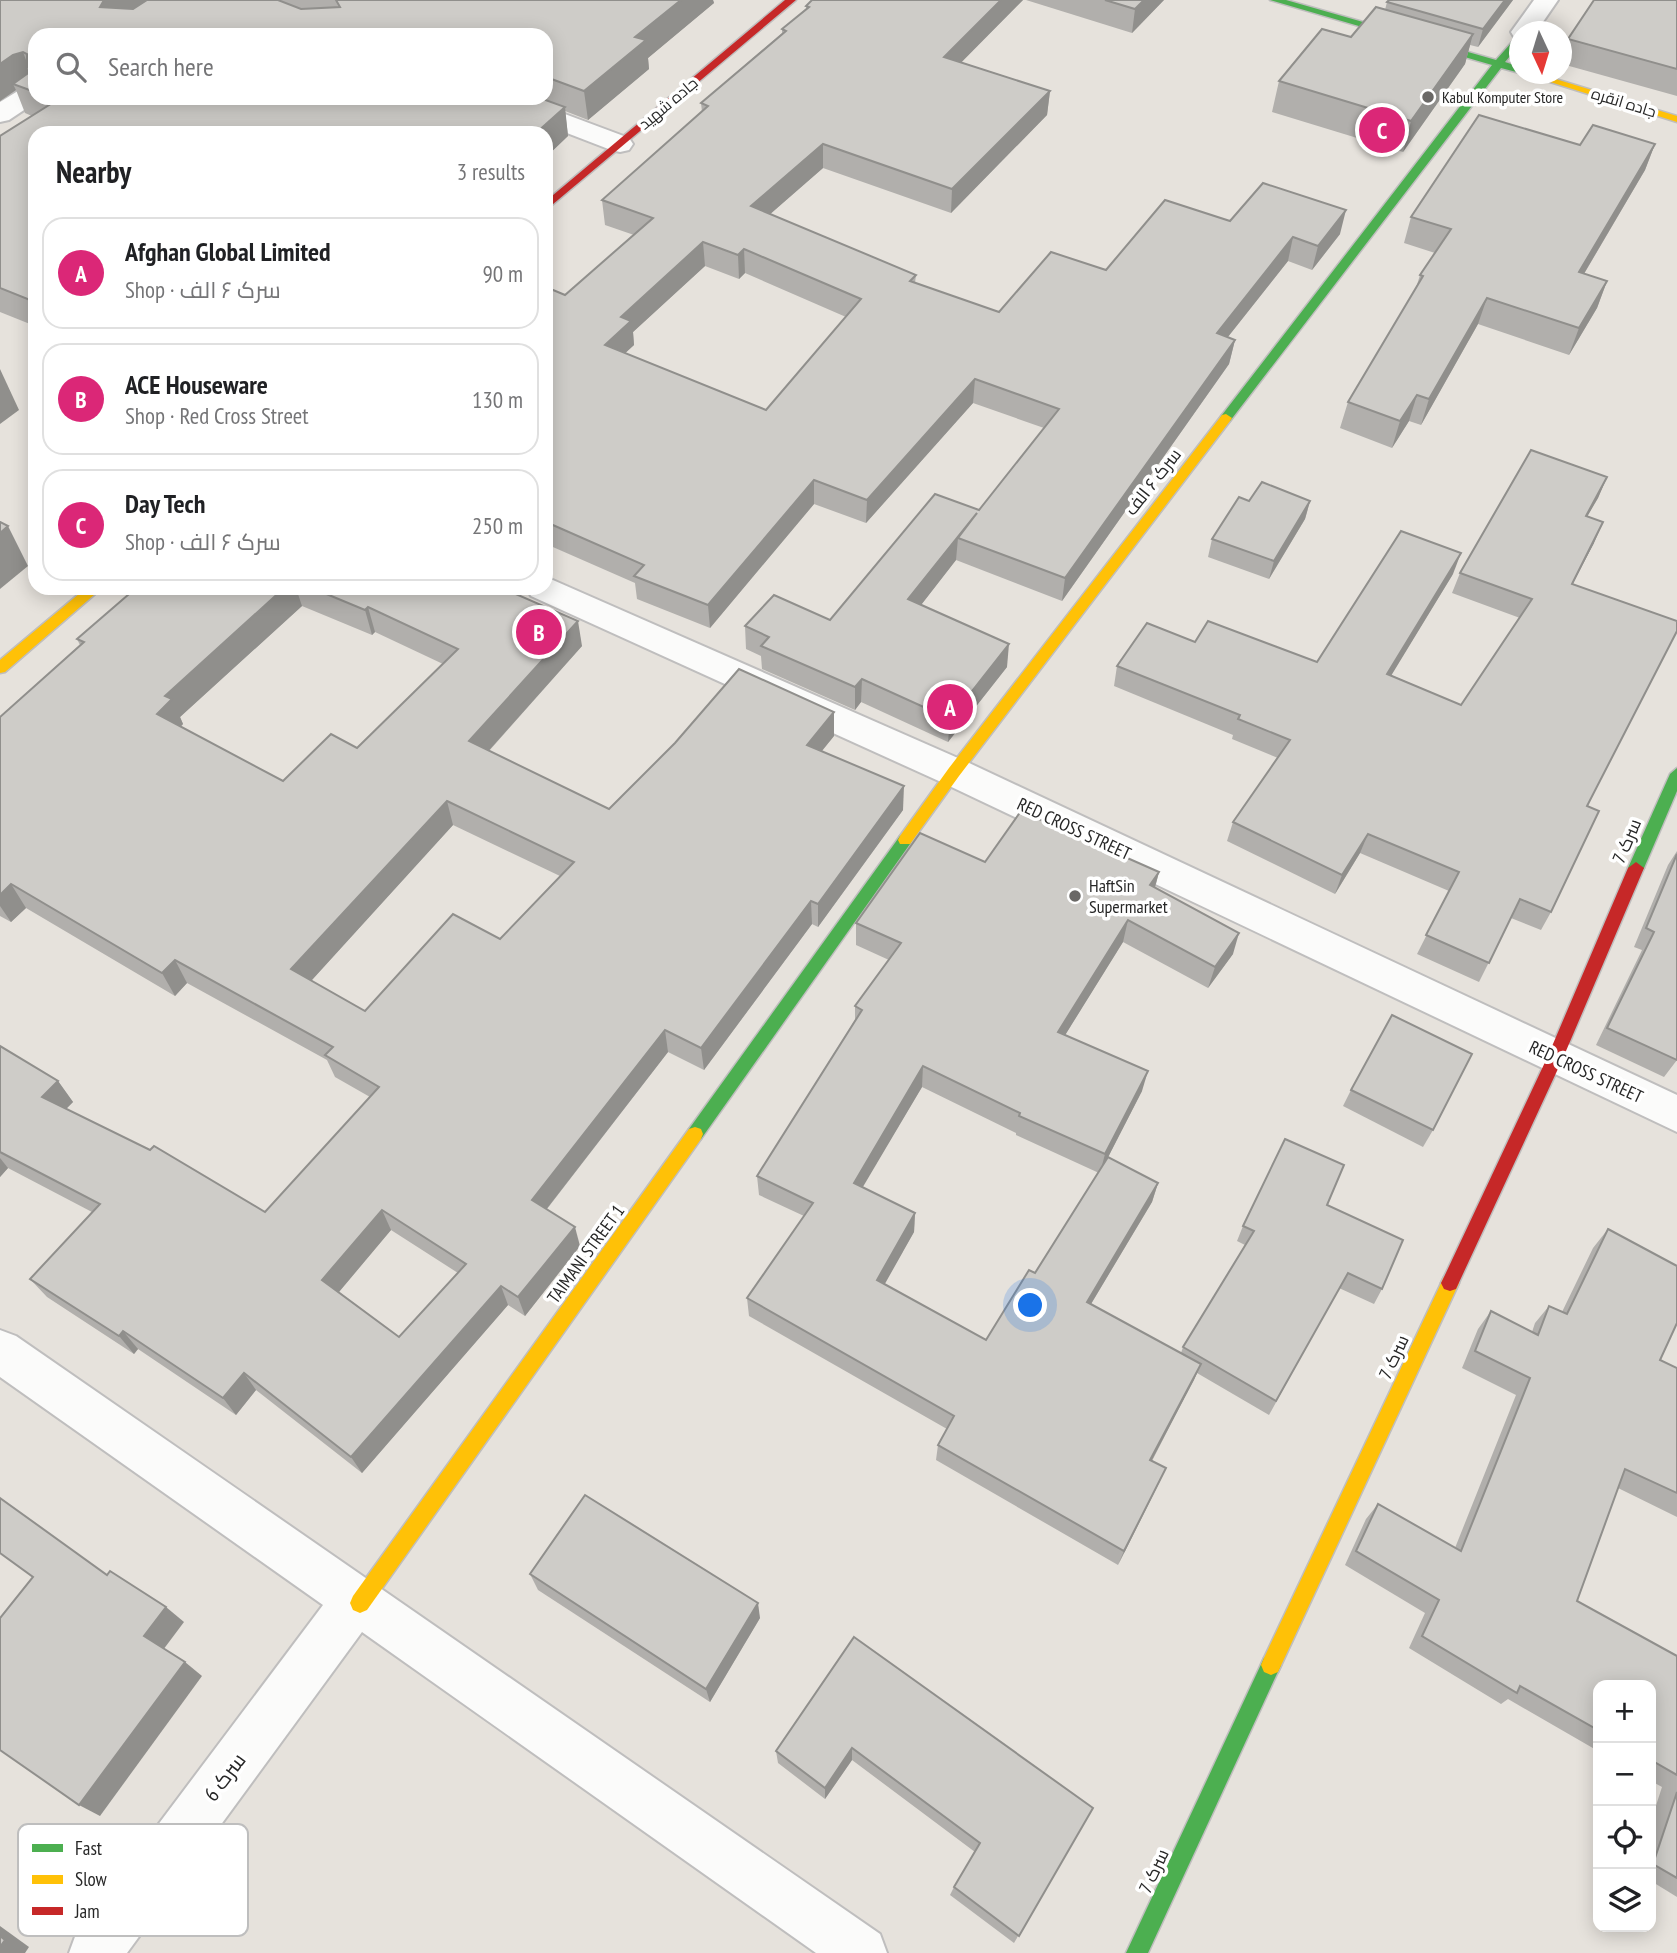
<!DOCTYPE html>
<meta charset="utf-8">
<style>
:root{--surface:#fff;--page:#f6f6f6;--text:#202124;--muted:#757577;--line:#e0e0e0;--accent:#db2777}
body{margin:0;font-family:"PT Sans Narrow",Cairo,sans-serif;background:var(--page);color:var(--text)}
.controls{position:absolute;right:21px;bottom:21px;display:grid;overflow:hidden;border-radius:14px;box-shadow:0 4px 18px #0003}
.controls button{width:63px;height:63px;display:grid;place-items:center;padding:0;border:0;border-bottom:2px solid var(--line);background:var(--surface);color:var(--text);font:35px sans-serif}
.compass{position:absolute;left:1509px;top:21px;width:63px;height:63px;border-radius:50%;background:var(--surface);box-shadow:0 4px 18px #0003;rotate:176deg}
.you{position:absolute;left:1031px;top:1306px;width:24px;height:24px;margin:-18px;border:5px solid #fff;border-radius:50%;background:#1a73e8;box-shadow:0 0 0 10px #1a73e833}
.badge{display:grid;place-items:center;width:46px;height:46px;border-radius:50%;background:var(--accent);color:#fff;font-size:23px;font-weight:700}
.pin{position:absolute;translate:-50% -50%;border:4px solid #fff;box-shadow:0 2px 7px #0006}
.list{margin:0;padding:0;list-style:none}
h2{display:flex;justify-content:space-between;align-items:center;height:91px;margin:0;padding:0 28px;font-size:30px}
h2 small{font-size:23px;font-weight:400;color:var(--muted)}
.list li{display:grid;grid-template-columns:46px 1fr auto;gap:21px;align-items:center;box-sizing:border-box;height:112px;margin:0 14px 14px;padding:0 14px;border:2px solid var(--line);border-radius:21px}
.list b{display:block;font-size:26px;white-space:nowrap}
.list p{margin:0;font-size:23px;white-space:nowrap;color:var(--muted)}
.list em{font-size:23px;font-style:normal;color:var(--muted)}
.icon{flex:none;width:38px;height:38px;fill:none;stroke:currentColor;stroke-width:2;stroke-linecap:round;stroke-linejoin:round}
.map{position:relative;flex:none;width:1677px;height:1953px;overflow:hidden}
.search{position:absolute;background:var(--surface);box-shadow:0 4px 18px #0003;left:28px;top:28px;width:525px;height:77px;display:flex;align-items:center;gap:18px;box-sizing:border-box;padding:0 24px;border-radius:21px;color:var(--muted);font-size:26px}
.panel{position:absolute;background:var(--surface);box-shadow:0 4px 18px #0003;left:28px;top:126px;width:525px;height:469px;border-radius:21px}
.map>svg:first-child{display:block}
.lines{fill:none;stroke-linecap:round;stroke-linejoin:round}
.street-casing{stroke:#bfbebe;stroke-width:4}
.fast-casing{stroke:#bfbebe;stroke-width:3}
.slow-casing{stroke:#bfbebe;stroke-width:3}
.jam-casing{stroke:#bfbebe;stroke-width:3}
.street{fill:#fbfbfa;fill-rule:evenodd}
.fast{fill:#4caf50;fill-rule:evenodd}
.slow{fill:#ffc107;fill-rule:evenodd}
.jam{fill:#c62828;fill-rule:evenodd}
.wall{fill:#b1afac;fill-rule:evenodd}
.shaded-wall{fill:#908f8c}
.building{fill:#ceccc8;stroke:#908f8c;stroke-width:2;fill-rule:evenodd}
.poi-dot{fill:#6a6866;stroke:#fff;stroke-width:2.5}
.labels{text-anchor:middle;stroke-width:7;stroke-linejoin:round;paint-order:stroke}
.far-poi-label{font-size:16px;fill:#272727;stroke:#fff;text-anchor:start}
.far-street-label{font-size:16px;fill:#272727;stroke:#fff}
.street-label{font-size:18px;fill:#272727;stroke:#fff}
.poi-label{font-size:18px;fill:#272727;stroke:#fff;text-anchor:start}
.near-street-label{font-size:21px;fill:#272727;stroke:#fff}
.key{fill:#fff;stroke:#bebebe;stroke-width:2}
.key-label{font-size:19px;fill:#272727}
</style>
<div class="map">
<svg width="1677" height="1953" viewBox="0 0 1677 1953">
<rect width="100%" height="100%" fill="#e6e2dc"/>
<g class="lines">
<defs>
<g id="street">
<polygon points="1534,0 1558,0 1536,32 1520,32 1520,39 1514,37 1511,32"/>
<polygon points="35,83 35,98 42,98 9,120 0,122 0,102 26,86"/>
<polygon points="485,98 522,98 629,138 633,144 629,150 620,152 611,150 489,103"/>
<polygon points="546,577 967,762 1677,1095 1677,1132 941,782 531,596 527,588 546,588"/>
<polygon points="0,1330 16,1336 880,1934 887,1953 816,1953 362,1632 127,1953 69,1953 76,1934 323,1605 0,1377"/>
</g>
<g id="fast">
<polygon points="1270,0 1286,0 1496,60 1520,33 1520,44 1505,62 1520,67 1520,73 1501,68 1230,421 1226,422 1220,418 1222,415 1492,65"/>
<polygon points="1677,768 1677,791 1644,868 1641,872 1631,872 1628,868 1670,774"/>
<polygon points="905,834 912,840 910,844 701,1139 695,1141 689,1139 687,1134 689,1129 900,836"/>
<polygon points="1271,1655 1278,1658 1281,1665 1148,1953 1126,1953 1264,1658"/>
</g>
<g id="slow">
<polygon points="1525,74 1539,74 1677,116 1677,122"/>
<polygon points="1226,414 1232,418 1230,421 959,776 910,844 900,844 898,840 900,836 949,768 1222,415"/>
<polygon points="86,588 102,588 5,672 0,673 0,660"/>
<polygon points="695,1127 701,1129 703,1134 701,1139 367,1610 360,1613 353,1610 350,1603 353,1596 689,1129"/>
<polygon points="1450,1275 1456,1277 1459,1283 1278,1672 1271,1675 1264,1672 1261,1665 1264,1658 1444,1277"/>
</g>
<g id="jam">
<polygon points="785,0 796,0 546,210 546,201"/>
<polygon points="1636,862 1644,868 1563,1058 1456,1289 1450,1291 1444,1289 1441,1283 1444,1277 1547,1058 1628,868"/>
</g>
</defs>
<!-- street casing -->
<use href="#street" class="street-casing"/>
<!-- fast casing -->
<use href="#fast" class="fast-casing"/>
<!-- slow casing -->
<use href="#slow" class="slow-casing"/>
<!-- jam casing -->
<use href="#jam" class="jam-casing"/>
<!-- street -->
<use href="#street" class="street"/>
<!-- fast -->
<use href="#fast" class="fast"/>
<!-- slow -->
<use href="#slow" class="slow"/>
<!-- jam -->
<use href="#jam" class="jam"/>
</g>
<!-- wall -->
<g class="wall">
<path d="M 0,0 L 713,0 L 714,3 L 648,58 L 649,69 L 588,120 L 565,111 L 568,136 L 546,157 L 546,133 L 35,133 L 35,326 L 0,312 L 0,136 L 32,116 L 25,113 L 16,90 L 0,101 ZM 35,35 L 546,35 L 546,98 L 35,98 Z"/>
<path d="M 1023,0 L 961,62 L 1050,91 L 1047,115 L 951,213 L 823,168 L 770,214 L 916,275 L 915,283 L 999,312 L 1230,221 L 1340,234 L 1312,270 L 1288,261 L 1227,338 L 1235,340 L 1229,364 L 1062,601 L 956,560 L 921,605 L 1007,667 L 948,742 L 861,702 L 855,710 L 762,669 L 761,656 L 746,649 L 745,626 L 830,620 L 979,510 L 1044,428 L 973,403 L 866,523 L 814,504 L 710,628 L 637,599 L 635,583 L 546,544 L 546,287 L 565,295 L 634,235 L 605,225 L 602,200 L 702,112 L 701,103 L 782,33 L 782,29 L 806,9 L 806,6 ZM 705,266 L 739,279 L 745,273 L 846,317 L 766,410 L 625,353 L 634,345 L 633,332 Z"/>
<polygon points="1026,0 1164,0 1132,33"/>
<polygon points="1513,0 1478,47 1470,45 1465,64 1403,152 1272,112 1279,81 1351,37 1385,10 1387,2"/>
<polygon points="1677,0 1677,96 1562,64 1562,58 1568,39"/>
<polygon points="1655,144 1645,170 1584,274 1607,281 1597,308 1569,355 1478,324 1421,425 1409,421 1392,448 1340,428 1348,402 1416,288 1420,275 1435,253 1404,243 1411,217 1580,145"/>
<polygon points="1607,477 1598,498 1587,516 1594,543 1572,584 1587,806 1551,912 1541,930 1511,918 1479,982 1417,954 1449,891 1360,853 1335,894 1227,841 1233,822 1278,758 1232,739 1233,735 1114,686 1117,666 1195,642 1317,662 1453,574 1391,675 1461,705 1520,618 1452,593 1460,573"/>
<polygon points="1249,501 1310,501 1305,519 1269,579 1208,557 1212,539"/>
<path d="M 136,588 L 502,588 L 582,646 L 489,751 L 609,809 L 834,736 L 822,751 L 903,810 L 818,927 L 812,924 L 704,1070 L 668,1052 L 547,1209 L 580,1246 L 525,1316 L 508,1305 L 362,1473 L 256,1390 L 236,1415 L 138,1349 L 134,1354 L 47,1297 L 30,1279 L 92,1212 L 8,1168 L 0,1177 L 0,1046 L 58,1081 L 73,1102 L 66,1109 L 265,1212 L 370,1097 L 335,1077 L 327,1060 L 187,983 L 175,996 L 26,908 L 11,922 L 0,916 L 0,717 L 80,645 L 77,639 ZM 302,606 L 372,635 L 375,632 L 443,664 L 357,748 L 283,781 L 181,727 L 183,724 L 180,717 ZM 453,825 L 560,876 L 500,939 L 365,1011 L 311,981 ZM 391,1230 L 458,1273 L 399,1337 L 339,1292 Z"/>
<polygon points="1677,851 1677,1060 1664,1077 1596,1045 1642,950 1634,947 1668,865"/>
<path d="M 985,862 L 1159,872 L 1155,888 L 1233,954 L 1208,988 L 1123,942 L 1065,1035 L 1142,1091 L 1108,1157 L 1158,1183 L 1152,1202 L 1091,1304 L 1181,1353 L 1183,1347 L 1245,1245 L 1237,1241 L 1243,1226 L 1327,1205 L 1382,1289 L 1374,1304 L 1339,1288 L 1269,1415 L 1197,1373 L 1152,1461 L 1166,1468 L 1118,1565 L 936,1460 L 938,1445 L 947,1429 L 749,1316 L 747,1298 L 804,1216 L 759,1195 L 757,1176 L 855,1020 L 855,1006 L 889,960 L 856,945 L 856,923 ZM 922,1087 L 1016,1133 L 1016,1135 L 1099,1173 L 1035,1273 L 986,1340 L 884,1284 L 914,1232 L 915,1213 L 862,1187 Z"/>
<polygon points="1351,1090 1433,1130 1423,1147 1343,1106"/>
<polygon points="1608,1229 1660,1360 1677,1368 1677,1517 1618,1488 1577,1601 1677,1656 1677,1897 1651,1881 1651,1821 1662,1787 1651,1781 1651,1685 1598,1685 1598,1751 1508,1699 1501,1704 1409,1648 1425,1613 1345,1565 1366,1519 1378,1504 1455,1548 1516,1395 1462,1368 1478,1329 1491,1311 1532,1332 1535,1323 1549,1306 1562,1312 1593,1248"/>
<polygon points="530,1574 760,1618 710,1702 538,1590"/>
<polygon points="854,1637 1093,1808 1014,1943 950,1895 954,1887 975,1852 852,1760 825,1799 778,1763 776,1751"/>
</g>
<!-- shaded-wall -->
<g class="shaded-wall">
<polygon points="104,0 158,0 114,28 100,7"/>
<polygon points="681,0 713,0 714,3 648,58 649,69 588,120 584,91 635,37"/>
<polygon points="1001,0 1023,0 943,81 944,57"/>
<polygon points="1144,0 1164,0 1132,33 1135,9"/>
<polygon points="1505,0 1513,0 1478,47 1483,29"/>
<polygon points="1473,34 1465,64 1403,152 1411,121"/>
<polygon points="23,52 29,68 27,67 32,81 13,84 16,90 0,101 0,64 13,55"/>
<polygon points="1050,91 1047,115 951,213 952,189"/>
<polygon points="565,107 568,136 546,157 546,133 536,133"/>
<polygon points="823,144 823,168 752,230 751,206"/>
<polygon points="1655,144 1645,170 1569,299 1579,272"/>
<polygon points="1346,210 1340,234 1312,270 1318,246"/>
<polygon points="1293,237 1288,261 1212,357 1217,333"/>
<polygon points="703,242 705,266 633,332 634,345 608,369 605,345 621,317"/>
<polygon points="744,249 745,273 739,279 738,255"/>
<polygon points="1607,281 1597,308 1569,355 1579,328"/>
<polygon points="1487,298 1478,324 1421,425 1429,399"/>
<polygon points="1235,340 1229,364 1062,601 1065,578"/>
<polygon points="0,369 19,410 0,424"/>
<polygon points="975,379 973,403 866,523 867,500"/>
<polygon points="1417,395 1409,421 1392,448 1400,421"/>
<polygon points="1607,477 1598,498 1576,536 1586,516"/>
<polygon points="814,480 814,504 710,628 708,605"/>
<polygon points="1310,501 1305,519 1269,579 1274,561"/>
<polygon points="977,513 958,538 956,560 907,623 908,599"/>
<polygon points="1603,522 1594,543 1562,604"/>
<polygon points="8,526 28,566 0,589 0,533"/>
<polygon points="1461,553 1453,574 1380,694 1387,674"/>
<polygon points="284,588 296,588 302,606 180,717 183,724 168,738 157,714 165,696"/>
<polygon points="368,607 375,632 372,635 365,610"/>
<polygon points="578,621 582,646 475,766 469,741"/>
<polygon points="1009,644 1007,667 948,742 950,719"/>
<polygon points="862,679 861,702 855,710 855,687"/>
<polygon points="834,712 834,736 807,769 807,745"/>
<polygon points="904,786 903,810 818,927 818,904"/>
<polygon points="447,801 453,825 301,992 291,969"/>
<polygon points="1368,834 1360,853 1335,894 1342,875"/>
<polygon points="1159,872 1153,894 1150,885"/>
<polygon points="11,884 26,908 11,922 0,906 0,895"/>
<polygon points="811,901 812,924 704,1070 701,1048"/>
<polygon points="1128,920 1123,942 1054,1053 1058,1032"/>
<polygon points="1239,933 1233,954 1208,988 1215,967"/>
<polygon points="175,960 187,983 175,996 162,973"/>
<polygon points="665,1030 668,1052 538,1220 532,1200"/>
<polygon points="923,1066 922,1087 854,1202 854,1183"/>
<polygon points="1148,1071 1142,1091 1100,1173 1105,1154"/>
<polygon points="58,1081 73,1102 57,1118 42,1097"/>
<polygon points="0,1158 8,1168 0,1177"/>
<polygon points="1158,1183 1152,1202 1082,1319 1087,1302"/>
<polygon points="382,1210 391,1230 333,1299 322,1280"/>
<polygon points="915,1213 914,1232 877,1298 877,1280"/>
<polygon points="575,1227 580,1246 525,1316 518,1297"/>
<polygon points="501,1286 508,1305 362,1473 351,1457"/>
<polygon points="123,1331 138,1349 134,1354 119,1336"/>
<polygon points="1201,1364 1194,1380 1144,1475 1150,1460"/>
<polygon points="244,1373 256,1390 236,1415 223,1398"/>
<polygon points="1166,1468 1159,1483 1118,1565 1124,1551"/>
<polygon points="758,1603 760,1618 710,1702 706,1689"/>
<polygon points="166,1607 184,1622 163,1650 144,1636"/>
<polygon points="185,1662 202,1676 100,1816 79,1805"/>
<polygon points="852,1748 852,1760 825,1799 825,1788"/>
<polygon points="0,1926 29,1947 25,1953 0,1953"/>
</g>
<!-- building -->
<g class="building">
<polygon points="0,0 104,0 100,7 133,9 147,0 278,0 301,9 340,7 336,0 681,0 635,37 646,40 584,91 546,77 546,35 35,35 35,92 13,84 34,69 27,67 27,54 23,52 13,55 0,64"/>
<path d="M 812,0 L 1001,0 L 944,57 L 1050,91 L 952,189 L 823,144 L 751,206 L 916,275 L 910,281 L 999,312 L 1051,252 L 1106,270 L 1165,200 L 1230,221 L 1263,183 L 1346,210 L 1318,246 L 1293,237 L 1217,333 L 1235,340 L 1065,578 L 958,538 L 977,513 L 908,599 L 1009,644 L 950,719 L 862,679 L 855,687 L 761,646 L 769,637 L 745,626 L 774,595 L 830,620 L 935,494 L 979,510 L 1059,409 L 975,379 L 867,500 L 814,480 L 708,605 L 634,576 L 644,565 L 546,522 L 546,287 L 565,295 L 653,218 L 602,200 L 708,106 L 701,103 L 786,31 L 782,29 L 809,7 L 806,6 ZM 703,242 L 738,255 L 744,249 L 861,299 L 766,410 L 605,345 L 631,321 L 621,317 Z"/>
<polygon points="1105,0 1144,0 1135,9"/>
<polygon points="1389,0 1505,0 1483,29 1387,2"/>
<polygon points="1594,0 1677,0 1677,69 1568,39"/>
<polygon points="1376,7 1473,34 1411,121 1279,81 1322,29 1351,37"/>
<polygon points="52,98 540,98 565,107 536,133 35,133 35,302 0,288 0,136 57,100"/>
<polygon points="1479,115 1580,145 1593,125 1655,144 1579,272 1607,281 1579,328 1487,298 1429,399 1417,395 1400,421 1348,402 1423,276 1420,275 1451,229 1411,217"/>
<polygon points="1531,450 1607,477 1586,516 1603,522 1572,584 1677,621 1677,631 1587,806 1599,811 1551,912 1520,899 1489,963 1426,935 1459,872 1368,834 1342,875 1233,822 1290,740 1238,719 1240,715 1117,666 1147,623 1195,642 1208,621 1317,662 1401,531 1461,553 1387,674 1461,705 1532,599 1460,573"/>
<polygon points="1262,482 1310,501 1274,561 1212,539 1239,497 1249,501"/>
<polygon points="0,522 8,526 0,533"/>
<path d="M 136,588 L 284,588 L 165,696 L 172,699 L 157,714 L 283,781 L 331,734 L 357,748 L 458,649 L 368,607 L 365,610 L 312,588 L 502,588 L 578,621 L 469,741 L 609,809 L 675,743 L 739,669 L 834,712 L 807,745 L 904,786 L 818,904 L 811,901 L 701,1048 L 665,1030 L 532,1200 L 575,1227 L 518,1297 L 501,1286 L 351,1457 L 244,1373 L 223,1398 L 123,1331 L 119,1336 L 30,1279 L 100,1204 L 0,1152 L 0,1046 L 58,1081 L 42,1097 L 150,1150 L 154,1146 L 265,1212 L 379,1087 L 325,1055 L 333,1047 L 175,960 L 162,973 L 11,884 L 0,895 L 0,717 L 84,642 L 77,639 ZM 447,801 L 574,862 L 500,939 L 453,914 L 365,1011 L 291,969 ZM 382,1210 L 466,1264 L 399,1337 L 322,1280 Z"/>
<polygon points="1021,811 1159,872 1150,885 1239,933 1215,967 1128,920 1058,1032 1148,1071 1105,1154 1019,1116 1020,1113 923,1066 854,1183 915,1213 877,1280 986,1340 1029,1270 1035,1273 1108,1157 1158,1183 1087,1302 1201,1364 1150,1460 1166,1468 1124,1551 938,1445 954,1416 747,1298 813,1203 757,1176 862,1010 855,1006 901,943 856,923 920,833 985,862"/>
<polygon points="1677,854 1677,1060 1607,1028 1654,932 1646,928"/>
<polygon points="1392,1015 1472,1054 1433,1130 1351,1090"/>
<polygon points="1285,1139 1344,1165 1327,1205 1403,1240 1382,1289 1348,1273 1276,1401 1183,1347 1254,1231 1243,1226"/>
<polygon points="1608,1229 1677,1266 1677,1323 1660,1360 1677,1368 1677,1493 1625,1469 1577,1601 1677,1656 1677,1775 1651,1760 1651,1685 1598,1685 1598,1730 1520,1686 1517,1693 1422,1636 1439,1600 1356,1551 1378,1504 1461,1551 1530,1378 1475,1351 1491,1311 1538,1335 1549,1306 1567,1314"/>
<polygon points="585,1495 758,1603 706,1689 530,1574"/>
<polygon points="0,1498 107,1575 110,1571 166,1607 144,1636 185,1662 79,1805 0,1750 0,1618 33,1577 0,1553"/>
<polygon points="854,1637 1093,1808 1019,1936 954,1887 980,1843 852,1748 825,1788 776,1751"/>
<polygon points="1677,1792 1677,1878 1653,1864"/>
<polygon points="0,1936 5,1940 0,1947"/>
</g>
<!-- markers -->
<g class="poi-dot">
<circle cx="1428" cy="97" r="7"/>
<circle cx="1075" cy="896" r="7"/>
</g>
<g class="labels">
<!-- far-poi labels -->
<g class="far-poi-label">
<text x="1442" y="103">Kabul Komputer Store</text>
</g>
<!-- far-street labels -->
<g class="far-street-label">
<text transform="translate(1624 102) rotate(17)" y="6">جاده انقره</text>
<text transform="translate(668 103) rotate(-40)" y="6">جاده شهید</text>
</g>
<!-- street labels -->
<g class="street-label">
<text transform="translate(1153 482) rotate(-52)" y="6">سرک ۶ الف</text>
<text transform="translate(1074 829) rotate(25)" y="6">RED CROSS STREET</text>
<text transform="translate(1627 841) rotate(-67)" y="6">سرک 7</text>
<text transform="translate(1586 1072) rotate(25)" y="6">RED CROSS STREET</text>
<text transform="translate(586 1254) rotate(-54)" y="6">TAIMANI STREET 1</text>
<text transform="translate(1394 1357) rotate(-65)" y="6">سرک 7</text>
<text transform="translate(1154 1871) rotate(-65)" y="6">سرک 7</text>
</g>
<!-- poi labels -->
<g class="poi-label">
<text x="1089" y="892">HaftSin<tspan x="1089" dy="21">Supermarket</tspan></text>
</g>
<!-- near-street labels -->
<g class="near-street-label">
<text transform="translate(225 1777) rotate(-53)" y="7">سرک 6</text>
</g>
</g>
<!-- legend -->
<rect x="18" y="1824" width="230" height="112" rx="10" class="key"/>
<rect x="32" y="1844" width="31" height="8" fill="#4caf50"/>
<rect x="32" y="1875" width="31" height="9" fill="#ffc107"/>
<rect x="32" y="1907" width="31" height="8" fill="#c62828"/>
<g class="key-label">
<text x="75" y="1855">Fast</text>
<text x="75" y="1886">Slow</text>
<text x="75" y="1918">Jam</text>
</g>
</svg>
<div class="controls">
<button>+</button>
<button>−</button>
<button><svg class="icon" aria-label="locate" viewBox="0 0 24 24"><circle cx="12" cy="12" r="6"/><path d="M12 2v4M12 18v4M2 12h4M18 12h4"/></svg></button>
<button><svg class="icon" aria-label="layers" viewBox="0 0 24 24"><path d="M12 4l9 5-9 5-9-5zM3 14l9 5 9-5"/></svg></button>
</div>
<svg class="compass" viewBox="-18 -18 36 36"><path d="M0-13l5 13h-10z" fill="#e53935"/><path d="M0 13l5-13h-10z" fill="#757577"/></svg>
<div class="you"></div>
<div class="pin badge" style="left:950px;top:707px">A</div>
<div class="pin badge" style="left:539px;top:632px">B</div>
<div class="pin badge" style="left:1382px;top:130px">C</div>
<div class="search"><svg class="icon" aria-label="search" viewBox="0 0 24 24"><circle cx="10" cy="10" r="6"/><path d="M15 15l6 6"/></svg>Search here</div>
<section class="panel">
<h2>Nearby<small>3 results</small></h2>
<ul class="list">
<li><span class="badge">A</span><div><b>Afghan Global Limited</b><p>Shop · سرک ۶ الف</p></div><em>90 m</em></li>
<li><span class="badge">B</span><div><b>ACE Houseware</b><p>Shop · Red Cross Street</p></div><em>130 m</em></li>
<li><span class="badge">C</span><div><b>Day Tech</b><p>Shop · سرک ۶ الف</p></div><em>250 m</em></li>
</ul>
</section>
</div>
